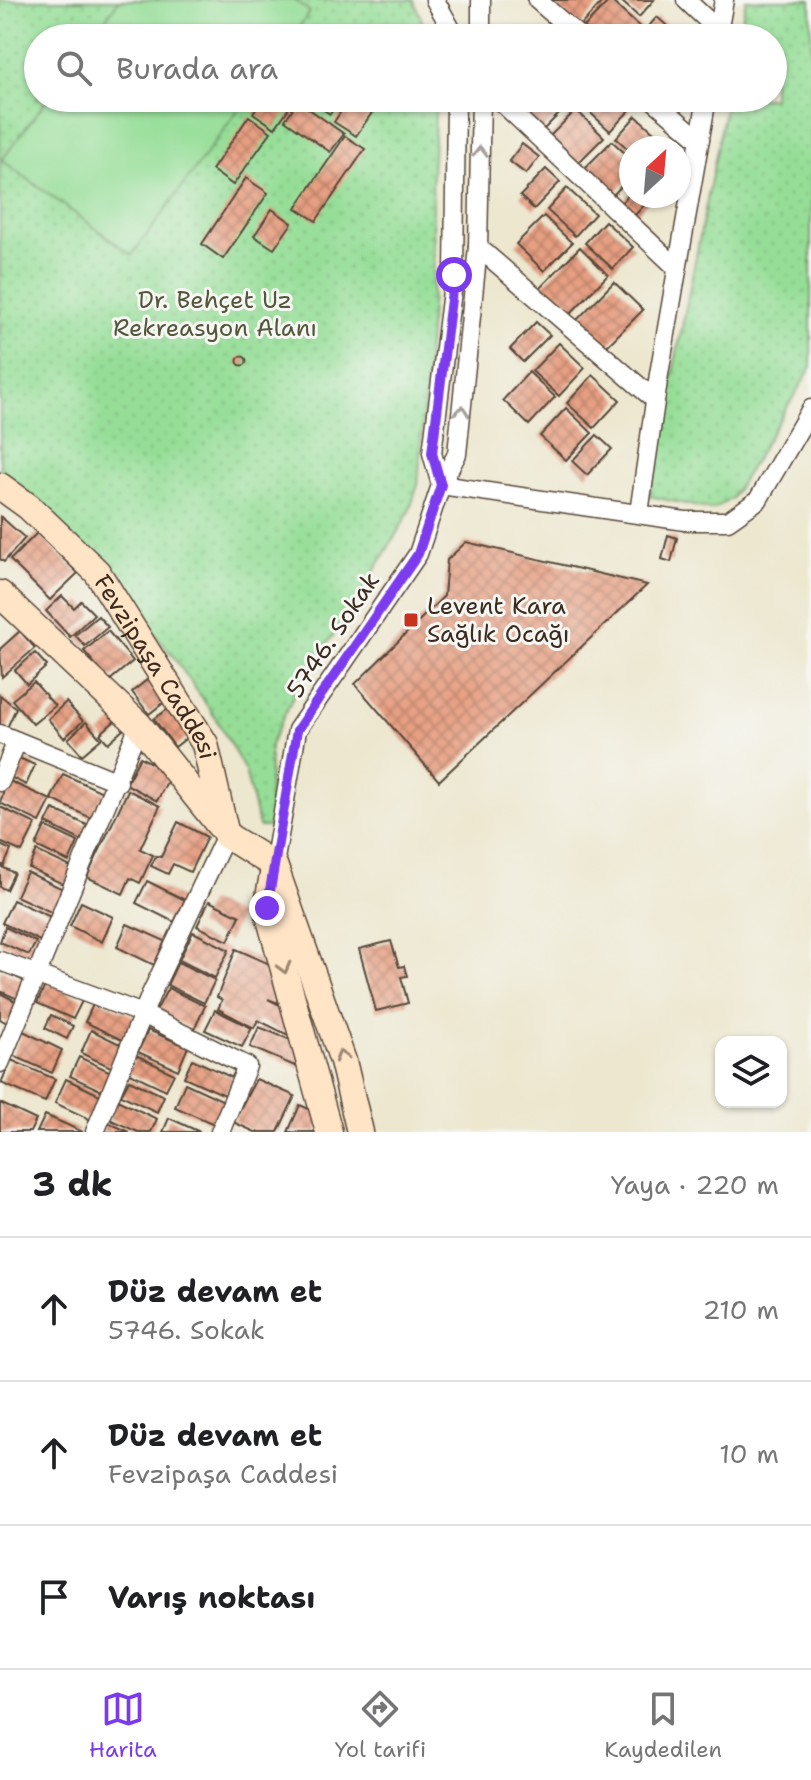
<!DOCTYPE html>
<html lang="tr">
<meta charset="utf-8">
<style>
:root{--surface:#fff;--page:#f2f2f2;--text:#202124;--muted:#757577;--line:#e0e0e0;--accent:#7c3aed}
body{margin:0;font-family:"Shantell Sans",sans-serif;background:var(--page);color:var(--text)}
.controls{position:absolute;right:24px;bottom:24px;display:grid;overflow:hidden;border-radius:16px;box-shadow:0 2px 6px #0004}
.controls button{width:72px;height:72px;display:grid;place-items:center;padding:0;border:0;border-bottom:2px solid var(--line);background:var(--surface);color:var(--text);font:40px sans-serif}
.compass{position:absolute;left:619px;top:136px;width:72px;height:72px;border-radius:50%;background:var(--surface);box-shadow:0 2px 6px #0004;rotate:26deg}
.stop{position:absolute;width:24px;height:24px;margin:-18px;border:6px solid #7c3aed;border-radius:50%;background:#fff}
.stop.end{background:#7c3aed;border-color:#fff;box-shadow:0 2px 8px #0008}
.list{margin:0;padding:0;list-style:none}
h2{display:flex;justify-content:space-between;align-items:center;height:104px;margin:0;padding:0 32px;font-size:34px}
h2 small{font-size:26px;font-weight:400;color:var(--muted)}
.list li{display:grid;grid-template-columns:52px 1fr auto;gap:24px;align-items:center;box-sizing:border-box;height:144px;padding:0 32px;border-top:2px solid var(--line)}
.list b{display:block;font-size:30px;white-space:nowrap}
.list p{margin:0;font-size:26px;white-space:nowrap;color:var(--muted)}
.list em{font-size:26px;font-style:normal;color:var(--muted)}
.icon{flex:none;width:44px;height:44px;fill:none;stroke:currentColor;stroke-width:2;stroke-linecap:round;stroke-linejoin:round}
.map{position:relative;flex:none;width:811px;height:1132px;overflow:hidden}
.search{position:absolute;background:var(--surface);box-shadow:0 2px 6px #0004;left:24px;right:24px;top:24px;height:88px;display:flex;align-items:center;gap:20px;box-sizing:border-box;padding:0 28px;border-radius:44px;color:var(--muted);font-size:30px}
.sheet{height:536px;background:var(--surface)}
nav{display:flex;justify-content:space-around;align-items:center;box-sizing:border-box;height:112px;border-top:2px solid var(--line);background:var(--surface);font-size:22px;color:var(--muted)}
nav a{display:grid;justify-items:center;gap:4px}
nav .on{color:var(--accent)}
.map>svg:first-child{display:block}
.park{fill:url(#park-dots);stroke:#68845b;stroke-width:2}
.garden{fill:#96de98;stroke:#68845b;stroke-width:2}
.building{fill:url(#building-cross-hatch)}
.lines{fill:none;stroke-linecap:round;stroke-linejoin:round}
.street-casing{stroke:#564639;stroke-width:21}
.secondary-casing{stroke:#564639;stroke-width:29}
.street{stroke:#fff;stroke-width:18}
.secondary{stroke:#ffe4c6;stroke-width:26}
.oneway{stroke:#a79f9a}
.oneway2{stroke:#9d8772}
.route{stroke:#7c3aed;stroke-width:10}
.poi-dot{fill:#c8321e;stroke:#f6f6f2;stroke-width:3}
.labels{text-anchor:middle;stroke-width:6;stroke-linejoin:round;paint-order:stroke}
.park-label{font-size:24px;fill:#52573c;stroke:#f6f6f2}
.poi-label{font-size:24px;fill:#3b2a1e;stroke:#f6f6f2;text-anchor:start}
.street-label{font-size:24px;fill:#3b2a1e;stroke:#f6f6f2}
</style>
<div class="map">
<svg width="811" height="1132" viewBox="0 0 811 1132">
<defs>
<pattern id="park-dots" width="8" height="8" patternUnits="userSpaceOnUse" patternTransform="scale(2)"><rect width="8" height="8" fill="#96de98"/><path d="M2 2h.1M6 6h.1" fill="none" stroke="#82bf83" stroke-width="1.8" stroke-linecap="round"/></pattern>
<pattern id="building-cross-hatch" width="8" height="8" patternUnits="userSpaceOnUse" patternTransform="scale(2)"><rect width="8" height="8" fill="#e79f82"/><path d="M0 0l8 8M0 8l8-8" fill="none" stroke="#bc826a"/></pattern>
</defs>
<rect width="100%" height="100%" fill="#f6f6f2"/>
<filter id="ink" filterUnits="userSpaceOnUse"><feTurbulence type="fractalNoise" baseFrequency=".0125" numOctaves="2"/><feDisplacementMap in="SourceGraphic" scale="16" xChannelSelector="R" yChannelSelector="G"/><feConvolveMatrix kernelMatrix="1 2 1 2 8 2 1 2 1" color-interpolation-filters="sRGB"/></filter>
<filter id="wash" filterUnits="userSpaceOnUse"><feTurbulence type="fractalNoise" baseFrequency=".006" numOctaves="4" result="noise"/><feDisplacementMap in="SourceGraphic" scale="32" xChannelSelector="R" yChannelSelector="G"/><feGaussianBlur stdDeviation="1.8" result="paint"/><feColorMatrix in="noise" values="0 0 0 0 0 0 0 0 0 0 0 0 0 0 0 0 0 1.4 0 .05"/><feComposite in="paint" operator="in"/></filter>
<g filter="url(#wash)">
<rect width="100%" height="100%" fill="#ede7cf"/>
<!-- park -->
<g class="park">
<polygon points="0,0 413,0 429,36 38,38 38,98 436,98 432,176 434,264 418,485 409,512 356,603 300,682 270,745 269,827 259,827 245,771 217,720 173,656 96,563 0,481"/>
<polygon points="746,0 811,0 811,368 731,499 712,510 649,496 727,98 773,98 773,38 738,38"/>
</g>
<!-- garden -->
<g class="garden">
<polygon points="119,0 294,0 310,12 291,38 92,38"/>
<polygon points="48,98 247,98 132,255 2,160"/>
</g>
<g id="blocks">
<!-- building -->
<g class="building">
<polygon points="550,0 604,0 579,27"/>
<polygon points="610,0 643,30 636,38 592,38 582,29"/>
<polygon points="620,0 654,0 639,17"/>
<polygon points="657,17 681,38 638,38"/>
<polygon points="263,98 296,98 275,128 253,113"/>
<polygon points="306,98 341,98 330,114"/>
<polygon points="350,98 369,98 378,104 356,136 334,122"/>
<polygon points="521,98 563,98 569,104 541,132 514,105"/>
<polygon points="588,98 618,98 630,110 610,131 582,105"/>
<polygon points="298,101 344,134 330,152 285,120"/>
<polygon points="576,110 604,137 576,165 548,138"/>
<polygon points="249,116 271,132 233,185 212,170"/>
<polygon points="636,116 665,142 659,148 631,148 631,152 616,138"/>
<polygon points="345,136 365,149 316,221 296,208"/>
<polygon points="612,141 631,159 631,176 612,196 584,169"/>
<polygon points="522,144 539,157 526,174 509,161"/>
<polygon points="546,169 560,182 534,209 520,196"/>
<polygon points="246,178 268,193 223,259 202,244"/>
<polygon points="567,188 595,214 575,236 547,210"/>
<polygon points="631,192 631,196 653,196 634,216 621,203"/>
<polygon points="272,209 292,223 274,249 254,236"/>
<polygon points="544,216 572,243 544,271 516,244"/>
<polygon points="605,221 633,247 613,269 585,243"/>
<polygon points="580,247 608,275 567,317 539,289"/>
<polygon points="614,282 643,310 601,352 573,324"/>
<polygon points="536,322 550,335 523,362 510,349"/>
<polygon points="559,343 585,368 559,396 532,371"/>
<circle cx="242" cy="361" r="4.5"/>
<polygon points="529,372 555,397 529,425 503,400"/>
<polygon points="593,375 620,400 594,428 567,403"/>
<polygon points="566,408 592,433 566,460 540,436"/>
<polygon points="597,435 612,449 587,475 572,461"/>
<polygon points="0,516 25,538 4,562 0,559"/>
<polygon points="37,533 78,573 50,600 10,560"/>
<polygon points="668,535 677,538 671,562 662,559"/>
<polygon points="466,542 647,585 439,781 355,684 444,596 447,560"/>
<polygon points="62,596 74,608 81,601 94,614 70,637 46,611"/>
<polygon points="98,616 108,627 85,646 75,635"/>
<polygon points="20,631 35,648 2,677 0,649"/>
<polygon points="108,631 133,661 109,681 84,651"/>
<polygon points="35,653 47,666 27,684 15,670"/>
<polygon points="153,675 171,697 149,714 132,692"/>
<polygon points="34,682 55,706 33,724 12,700"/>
<polygon points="0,695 16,708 7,728 0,724"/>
<polygon points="66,702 83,721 64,738 48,719"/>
<polygon points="168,709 189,736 175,747 154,719"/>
<polygon points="116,720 124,729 108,743 100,734"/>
<polygon points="86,722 101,739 82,755 68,739"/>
<polygon points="140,757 171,774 157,801 126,784"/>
<polygon points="19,758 35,765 26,785 10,777"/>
<polygon points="63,774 107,794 95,820 51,799"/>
<polygon points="7,780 51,800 40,822 0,803"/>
<polygon points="128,790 160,806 140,849 153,855 140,883 130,878 123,894 87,877"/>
<polygon points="0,807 36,824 22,852 0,842"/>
<polygon points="53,809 89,826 82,841 46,823"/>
<polygon points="178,822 207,837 190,872 173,864 168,874 151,866 156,856 161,857"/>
<polygon points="45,826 78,842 69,862 36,846"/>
<polygon points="0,845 11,850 4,866 0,864"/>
<polygon points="37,851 75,869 67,886 29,868"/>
<polygon points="0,866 14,873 6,890 0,887"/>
<polygon points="27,872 65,890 53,913 16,896"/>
<polygon points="147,881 185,900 174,922 136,903"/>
<polygon points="13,900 53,918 42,942 2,923"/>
<polygon points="209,901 240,916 228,941 197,926"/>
<polygon points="81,902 113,917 102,942 70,926"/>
<polygon points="127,924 165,941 154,965 117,947"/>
<polygon points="5,927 36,942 29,955 0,942"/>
<polygon points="193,932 229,950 215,978 179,960"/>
<polygon points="391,941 399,967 404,966 407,976 401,977 408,1003 376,1011 359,949"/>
<polygon points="236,949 283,970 278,1003 268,999 294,1012 290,1036 258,1020 254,1028 218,1009 222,1000 217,997"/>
<polygon points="178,962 215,980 204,1003 167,985"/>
<polygon points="0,969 28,983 20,1000 0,991"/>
<polygon points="47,982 83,999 73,1019 37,1003"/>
<polygon points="168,988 205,1006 194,1030 156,1011"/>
<polygon points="0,993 19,1003 9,1024 0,1019"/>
<polygon points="96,998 138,1018 126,1042 85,1022"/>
<polygon points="215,1010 252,1028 242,1047 205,1030"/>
<polygon points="51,1015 73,1026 67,1039 45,1028"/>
<polygon points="259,1027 303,1045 302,1069 250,1047"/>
<polygon points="91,1030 126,1047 115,1069 81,1053"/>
<polygon points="148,1030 188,1047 178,1070 138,1052"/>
<polygon points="23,1031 62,1050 52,1073 12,1055"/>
<polygon points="136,1055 174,1074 166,1090 128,1072"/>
<polygon points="79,1057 113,1073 104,1092 70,1076"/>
<polygon points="192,1059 233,1078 225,1095 184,1077"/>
<polygon points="11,1060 55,1079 45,1102 1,1083"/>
<polygon points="66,1079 102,1096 91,1120 55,1103"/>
<polygon points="256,1079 295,1096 278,1132 255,1132 233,1122"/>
<polygon points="129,1080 164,1096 157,1112 121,1095"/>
<polygon points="185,1083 224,1101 214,1124 175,1107"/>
<polygon points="117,1100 157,1119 151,1132 138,1132 109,1119"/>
<polygon points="0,1103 36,1120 30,1132 0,1132"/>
<polygon points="300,1105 324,1116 317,1132 288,1132"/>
<polygon points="45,1115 83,1132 37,1132"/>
<polygon points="169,1118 200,1132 163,1132"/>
<polygon points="107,1122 129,1132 102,1132"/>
</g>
</g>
</g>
<g filter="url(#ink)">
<use href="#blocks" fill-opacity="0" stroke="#564639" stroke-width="2"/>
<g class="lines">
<defs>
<g id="street">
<polyline points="435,0 456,38"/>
<polyline points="481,0 481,38"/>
<polyline points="537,0 581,38"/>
<polyline points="686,0 719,31"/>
<polyline points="717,38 724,0"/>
<polyline points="497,98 677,268"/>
<polyline points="651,98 700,140"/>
<polyline points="478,247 655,400"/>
<polyline points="441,485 685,521 728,521 758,500 811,409"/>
<polyline points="441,485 432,453 454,275 456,98"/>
<polyline points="639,513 659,374 707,98"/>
<polyline points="0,734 118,782"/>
<polyline points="0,782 17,741"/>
<polyline points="274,865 297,730 418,554 441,485 457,454 478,247 481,98"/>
<polyline points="0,961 143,1014 247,1066 220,1132"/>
<polyline points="0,1063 139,725"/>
<polyline points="95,1132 151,994 226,835"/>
</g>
<g id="secondary">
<path id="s1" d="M 0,486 L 29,507 L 97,572 L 205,744 L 226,835 L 274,865 L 343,1061 L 360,1132"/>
<polyline points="0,594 139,725 219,825"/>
<polyline points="274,869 267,908 329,1132"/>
</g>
</defs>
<!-- street casing -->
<use href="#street" class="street-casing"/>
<!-- secondary casing -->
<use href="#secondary" class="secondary-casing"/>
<!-- street -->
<use href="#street" class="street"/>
<!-- secondary -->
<use href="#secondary" class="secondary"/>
</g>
<!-- one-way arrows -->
<defs><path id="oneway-chevron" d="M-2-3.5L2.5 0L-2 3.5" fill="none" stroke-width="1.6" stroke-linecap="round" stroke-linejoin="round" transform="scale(2)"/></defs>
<g class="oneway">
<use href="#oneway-chevron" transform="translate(480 152) rotate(-89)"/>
<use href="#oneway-chevron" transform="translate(462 411) rotate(-84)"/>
</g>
<g class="oneway2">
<use href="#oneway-chevron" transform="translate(284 968) rotate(75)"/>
<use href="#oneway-chevron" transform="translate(341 1056) rotate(-107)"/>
</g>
</g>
<g class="lines" filter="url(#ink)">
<!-- route -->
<polyline class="route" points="267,908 297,730 418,554 441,485 432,453 454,275"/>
</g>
<!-- markers -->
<rect class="poi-dot" x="403" y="612" width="16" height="16" rx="4"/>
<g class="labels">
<!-- park labels -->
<g class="park-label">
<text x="215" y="308">Dr. Behçet Uz<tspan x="215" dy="28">Rekreasyon Alanı</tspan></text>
</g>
<!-- poi labels -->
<g class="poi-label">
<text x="427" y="614">Levent Kara<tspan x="427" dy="28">Sağlık Ocağı</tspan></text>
</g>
<!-- street labels -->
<g class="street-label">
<text transform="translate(333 635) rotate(-56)" y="8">5746. Sokak</text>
<text dy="8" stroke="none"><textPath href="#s1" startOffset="242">Fevzipaşa Caddesi</textPath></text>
</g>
</g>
</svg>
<div class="controls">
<button><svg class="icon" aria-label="layers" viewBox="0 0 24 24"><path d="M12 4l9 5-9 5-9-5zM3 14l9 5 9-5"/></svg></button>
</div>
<svg class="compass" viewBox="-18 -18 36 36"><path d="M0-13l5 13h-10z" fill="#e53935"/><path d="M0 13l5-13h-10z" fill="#757577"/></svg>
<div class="stop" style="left:454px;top:275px"></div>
<div class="stop end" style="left:267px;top:908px"></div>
<div class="search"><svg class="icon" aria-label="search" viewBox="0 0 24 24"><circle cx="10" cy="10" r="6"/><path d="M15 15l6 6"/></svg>Burada ara</div>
</div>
<section class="sheet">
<h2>3 dk<small>Yaya · 220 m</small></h2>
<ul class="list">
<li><svg class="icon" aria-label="ahead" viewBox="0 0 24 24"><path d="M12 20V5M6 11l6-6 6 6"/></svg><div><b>Düz devam et</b><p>5746. Sokak</p></div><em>210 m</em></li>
<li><svg class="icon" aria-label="ahead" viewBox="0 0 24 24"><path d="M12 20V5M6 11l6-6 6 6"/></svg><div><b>Düz devam et</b><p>Fevzipaşa Caddesi</p></div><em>10 m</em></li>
<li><svg class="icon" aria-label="arrive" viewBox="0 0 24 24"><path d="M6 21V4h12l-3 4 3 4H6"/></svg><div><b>Varış noktası</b></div></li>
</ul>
</section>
<nav>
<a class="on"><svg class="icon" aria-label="map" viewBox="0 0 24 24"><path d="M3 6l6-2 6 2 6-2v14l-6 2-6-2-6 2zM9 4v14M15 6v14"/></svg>Harita</a>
<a><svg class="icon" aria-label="directions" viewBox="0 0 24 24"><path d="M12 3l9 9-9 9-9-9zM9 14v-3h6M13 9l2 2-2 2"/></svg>Yol tarifi</a>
<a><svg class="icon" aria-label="saved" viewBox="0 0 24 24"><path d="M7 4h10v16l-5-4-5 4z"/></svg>Kaydedilen</a>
</nav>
